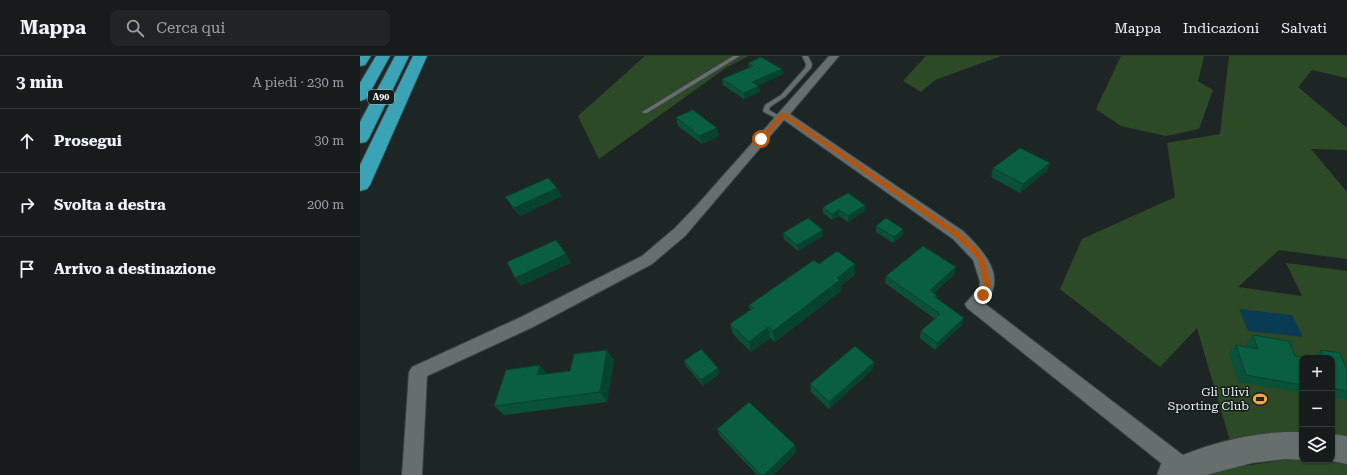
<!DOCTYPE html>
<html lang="it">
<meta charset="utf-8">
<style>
:root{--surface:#161c1c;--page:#1f2525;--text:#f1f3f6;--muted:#9ea1a3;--line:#353a3b}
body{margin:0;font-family:"Roboto Serif",serif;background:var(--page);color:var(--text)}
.controls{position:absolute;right:12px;bottom:12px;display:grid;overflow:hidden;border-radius:8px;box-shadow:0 1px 3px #0004}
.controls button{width:36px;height:36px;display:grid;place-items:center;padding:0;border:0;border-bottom:1px solid var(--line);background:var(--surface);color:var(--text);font:20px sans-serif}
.stop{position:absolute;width:12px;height:12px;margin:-9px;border:3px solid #b45309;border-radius:50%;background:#fff}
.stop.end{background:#b45309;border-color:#fff;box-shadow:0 1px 4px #0008}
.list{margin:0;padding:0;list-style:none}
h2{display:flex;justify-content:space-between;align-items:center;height:52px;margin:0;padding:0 16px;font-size:17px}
h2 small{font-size:13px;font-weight:400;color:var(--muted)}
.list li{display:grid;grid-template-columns:26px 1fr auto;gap:12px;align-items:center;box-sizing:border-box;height:64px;padding:0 16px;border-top:1px solid var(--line)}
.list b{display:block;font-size:15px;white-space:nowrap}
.list em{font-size:13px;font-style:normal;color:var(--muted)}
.icon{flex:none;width:22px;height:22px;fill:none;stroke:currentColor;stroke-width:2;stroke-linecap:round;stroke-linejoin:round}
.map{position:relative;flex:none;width:987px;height:419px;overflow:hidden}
header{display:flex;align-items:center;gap:24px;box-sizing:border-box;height:56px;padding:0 20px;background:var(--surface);border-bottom:1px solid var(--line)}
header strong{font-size:19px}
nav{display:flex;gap:22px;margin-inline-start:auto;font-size:14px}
.search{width:280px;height:36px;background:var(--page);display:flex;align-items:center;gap:10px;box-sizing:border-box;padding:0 14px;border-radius:8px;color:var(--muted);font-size:15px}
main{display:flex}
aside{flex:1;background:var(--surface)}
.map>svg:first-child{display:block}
.green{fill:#2d4a26}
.water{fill:#0a3b54}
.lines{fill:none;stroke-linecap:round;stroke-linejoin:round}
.lane-casing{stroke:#3a4140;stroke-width:2}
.street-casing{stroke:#3a4140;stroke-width:2}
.secondary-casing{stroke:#3a4140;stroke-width:2}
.highway-casing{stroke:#3a4140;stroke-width:2}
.lane{fill:#666f6e;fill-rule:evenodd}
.street{fill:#666f6e;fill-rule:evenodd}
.secondary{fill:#666f6e;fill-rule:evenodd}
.highway{fill:#3ba3b6;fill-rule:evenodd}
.wall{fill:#095139}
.shaded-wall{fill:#07422e}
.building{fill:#0a5e42;stroke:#07422e}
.route{fill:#b45309}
.labels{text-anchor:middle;stroke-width:3;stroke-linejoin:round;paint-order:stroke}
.shield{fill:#151d1c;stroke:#acb2b1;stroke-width:1}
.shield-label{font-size:9px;font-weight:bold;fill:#edf2f1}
.near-poi-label{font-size:12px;fill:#edf2f1;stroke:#151d1c;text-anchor:end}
</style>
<header>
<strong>Mappa</strong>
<div class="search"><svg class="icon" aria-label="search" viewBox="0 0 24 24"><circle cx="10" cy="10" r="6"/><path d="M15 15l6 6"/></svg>Cerca qui</div>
<nav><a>Mappa</a><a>Indicazioni</a><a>Salvati</a></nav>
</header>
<main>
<aside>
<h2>3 min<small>A piedi · 230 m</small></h2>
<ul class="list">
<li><svg class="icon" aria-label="ahead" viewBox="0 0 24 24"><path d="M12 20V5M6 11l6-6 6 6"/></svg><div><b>Prosegui</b></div><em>30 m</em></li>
<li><svg class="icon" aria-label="right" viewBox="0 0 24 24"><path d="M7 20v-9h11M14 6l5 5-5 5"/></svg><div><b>Svolta a destra</b></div><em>200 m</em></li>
<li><svg class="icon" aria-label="arrive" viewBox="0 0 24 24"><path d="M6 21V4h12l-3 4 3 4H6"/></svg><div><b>Arrivo a destinazione</b></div></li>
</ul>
</aside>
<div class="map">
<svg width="987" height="419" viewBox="0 0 987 419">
<rect width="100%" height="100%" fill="#1e2625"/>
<!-- green -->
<g class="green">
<polygon points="285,0 389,0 367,11 239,103 218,60"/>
<polygon points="566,0 641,0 575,24 561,36 543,25"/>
<polygon points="761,0 844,0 838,25 853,34 839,73 806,80 761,70 736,53"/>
<polygon points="869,0 987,0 987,22 952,14 938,31 987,72 987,94 951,93 987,136 987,203 919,194 878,231 942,240 926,207 987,215 987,404 972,402 972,302 942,302 942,397 870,385 837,272 800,311 700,233 722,183 815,141 807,87 860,78"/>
<polygon points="942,401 942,404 961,404 987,409 987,419 850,419 858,414"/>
</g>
<!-- water -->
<polygon class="water" points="879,253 932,259 943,281 888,275"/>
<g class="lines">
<defs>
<g id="lane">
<polygon points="373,0 380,0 287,57 283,57 282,56"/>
<polygon points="442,0 448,0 452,8 451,12 425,41 410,51 409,54 423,62 420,64 404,56 403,55 405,49 421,39 445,12 446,8"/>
</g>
<path id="street" d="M 469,0 L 479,0 L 430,58 L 603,175 C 623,194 649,222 624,247 L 832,406 L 835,413 L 833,419 L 816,419 L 607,252 L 605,248 L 619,232 L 620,226 L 613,204 L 593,183 L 424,64 L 325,180 L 292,208 L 173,271 L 67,320 L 62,419 L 42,419 L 49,316 L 52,311 L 161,261 L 282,200 L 315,172 L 338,148 Z"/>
<g id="secondary">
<path d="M 925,376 L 942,376 L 942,404 L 925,403 L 892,407 L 846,419 L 797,419 L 801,408 C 842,390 881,378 925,376 Z"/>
<polygon points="972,378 987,380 987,408 967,404 972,404"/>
</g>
<g id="highway">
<polygon points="0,0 11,0 5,9 0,10"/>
<polygon points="16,0 30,0 8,40 6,43 0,45 0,27"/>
<polygon points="35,0 49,0 9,82 6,86 0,87 0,66"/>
<polygon points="53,0 67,0 10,129 7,133 0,135 0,109"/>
</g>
</defs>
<!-- lane casing -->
<use href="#lane" class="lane-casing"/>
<!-- street casing -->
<use href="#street" class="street-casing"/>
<!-- secondary casing -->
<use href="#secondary" class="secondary-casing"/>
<!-- highway casing -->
<use href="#highway" class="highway-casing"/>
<!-- lane -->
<use href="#lane" class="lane"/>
<!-- street -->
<use href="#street" class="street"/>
<!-- secondary -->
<use href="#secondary" class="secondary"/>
<!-- highway -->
<use href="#highway" class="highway"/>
</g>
<!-- wall -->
<g class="wall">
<polygon points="388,7 422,13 423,18 398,29 400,36 384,43 363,29 362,23 389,12"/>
<polygon points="316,61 359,80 342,88 318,70"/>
<polygon points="633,112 687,115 660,137 631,121"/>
<polygon points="202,140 160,160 151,150 145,141"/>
<polygon points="463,151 505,155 488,166 479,160 472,164 463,157"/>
<polygon points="516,170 543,173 543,179 533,187 516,176"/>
<polygon points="423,177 463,180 438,195 424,183"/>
<polygon points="459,208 495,208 495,219 480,230 481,235 415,286 410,282 391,296 373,278 370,268 390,254 389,249"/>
<polygon points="594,219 574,237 577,240 577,242 602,269 575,294 560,282 561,275 575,263 525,227 526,220"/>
<polygon points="893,279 935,300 942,302 942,337 878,326 869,297 876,289 887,291 886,287"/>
<polygon points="961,294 980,297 987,314 987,344 972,341 972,302 953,302 952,301"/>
<polygon points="254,304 247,346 144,359 134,350 186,318 210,315"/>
<polygon points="324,305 360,317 343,330 326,310"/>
<polygon points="513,313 469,353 451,336 450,328"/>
<polygon points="357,373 436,396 413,419 397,419 360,380"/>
</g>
<!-- shaded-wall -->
<g class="shaded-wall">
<polygon points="422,13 423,18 393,32 392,26"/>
<polygon points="399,30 400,36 384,43 384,37"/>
<polygon points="357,72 359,80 342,88 339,80"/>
<polygon points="690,107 687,115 660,137 663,128"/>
<polygon points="197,132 202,140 160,160 154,152"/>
<polygon points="505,149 505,155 488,166 488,160"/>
<polygon points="479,154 479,160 472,164 472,158"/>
<polygon points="543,173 543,179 533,187 534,181"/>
<polygon points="463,174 463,180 438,195 437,189"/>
<polygon points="206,198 211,207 161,230 155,222"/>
<polygon points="495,208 495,219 480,230 481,235 415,286 413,275 477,222"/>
<polygon points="596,211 594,219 568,242 570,234"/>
<polygon points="604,262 602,269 575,294 577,287"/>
<polygon points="408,271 410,282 391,296 389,286"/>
<polygon points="247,294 254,304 247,346 240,336"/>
<polygon points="514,306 513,313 469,353 469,346"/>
<polygon points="180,309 188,319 177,319"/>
<polygon points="358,312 360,317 343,330 341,324"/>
<polygon points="435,389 436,396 413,419 404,419"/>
</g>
<!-- building -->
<g class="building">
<polygon points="401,1 422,13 392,26 399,30 384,37 362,23 393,10 388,7"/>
<polygon points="333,54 357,72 339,80 316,61"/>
<polygon points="660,92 690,107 663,128 633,112"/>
<polygon points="188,122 197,132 154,152 145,141"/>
<polygon points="488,137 505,149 488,160 479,154 472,158 463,151"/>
<polygon points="448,162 463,174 437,189 423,177"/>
<polygon points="526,162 543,173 534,181 516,170"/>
<polygon points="196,184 206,198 155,222 147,206"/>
<polygon points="563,190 596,211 570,234 577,240 575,241 604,262 577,287 561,275 580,258 526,220"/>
<polygon points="477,195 495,208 477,222 480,224 413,275 408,271 389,286 370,268 393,252 389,249 454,204 459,208"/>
<polygon points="893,279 929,285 935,300 946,302 942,302 942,329 886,319 876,289 898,293"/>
<polygon points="495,290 514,306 469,346 450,328"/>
<polygon points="341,293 358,312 341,324 324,305"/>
<polygon points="247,294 240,336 134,350 146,314 180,309 177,319 210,315 214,298"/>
<polygon points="961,294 980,297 987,314 987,335 972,332 972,302 964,302"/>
<polygon points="389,346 435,389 404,419 401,419 357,373"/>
</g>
<!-- route -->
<polygon class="route" points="421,57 425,57 600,177 617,193 624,203 631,230 625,241 620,241 619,239 624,230 619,205 612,196 595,180 424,61 403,84 400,84 400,82"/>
<!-- icons -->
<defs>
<symbol id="stadium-bare" viewBox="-9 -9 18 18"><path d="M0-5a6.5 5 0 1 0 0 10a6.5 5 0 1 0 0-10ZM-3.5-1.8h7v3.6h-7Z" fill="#f4a444" stroke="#151d1c" stroke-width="2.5" paint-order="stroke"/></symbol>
</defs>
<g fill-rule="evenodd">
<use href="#stadium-bare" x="890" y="333" width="20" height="20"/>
</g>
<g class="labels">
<!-- shield labels -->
<rect class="shield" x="8" y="34" width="26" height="14" rx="3"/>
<g class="shield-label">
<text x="21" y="44">A90</text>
</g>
<!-- near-poi labels -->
<g class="near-poi-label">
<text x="889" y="340">Gli Ulivi<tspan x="889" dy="14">Sporting Club</tspan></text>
</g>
</g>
</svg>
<div class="controls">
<button>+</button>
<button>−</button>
<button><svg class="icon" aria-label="layers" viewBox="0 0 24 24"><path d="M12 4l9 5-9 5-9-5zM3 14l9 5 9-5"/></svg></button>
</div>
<div class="stop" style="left:401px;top:83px"></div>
<div class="stop end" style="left:623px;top:239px"></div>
</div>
</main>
